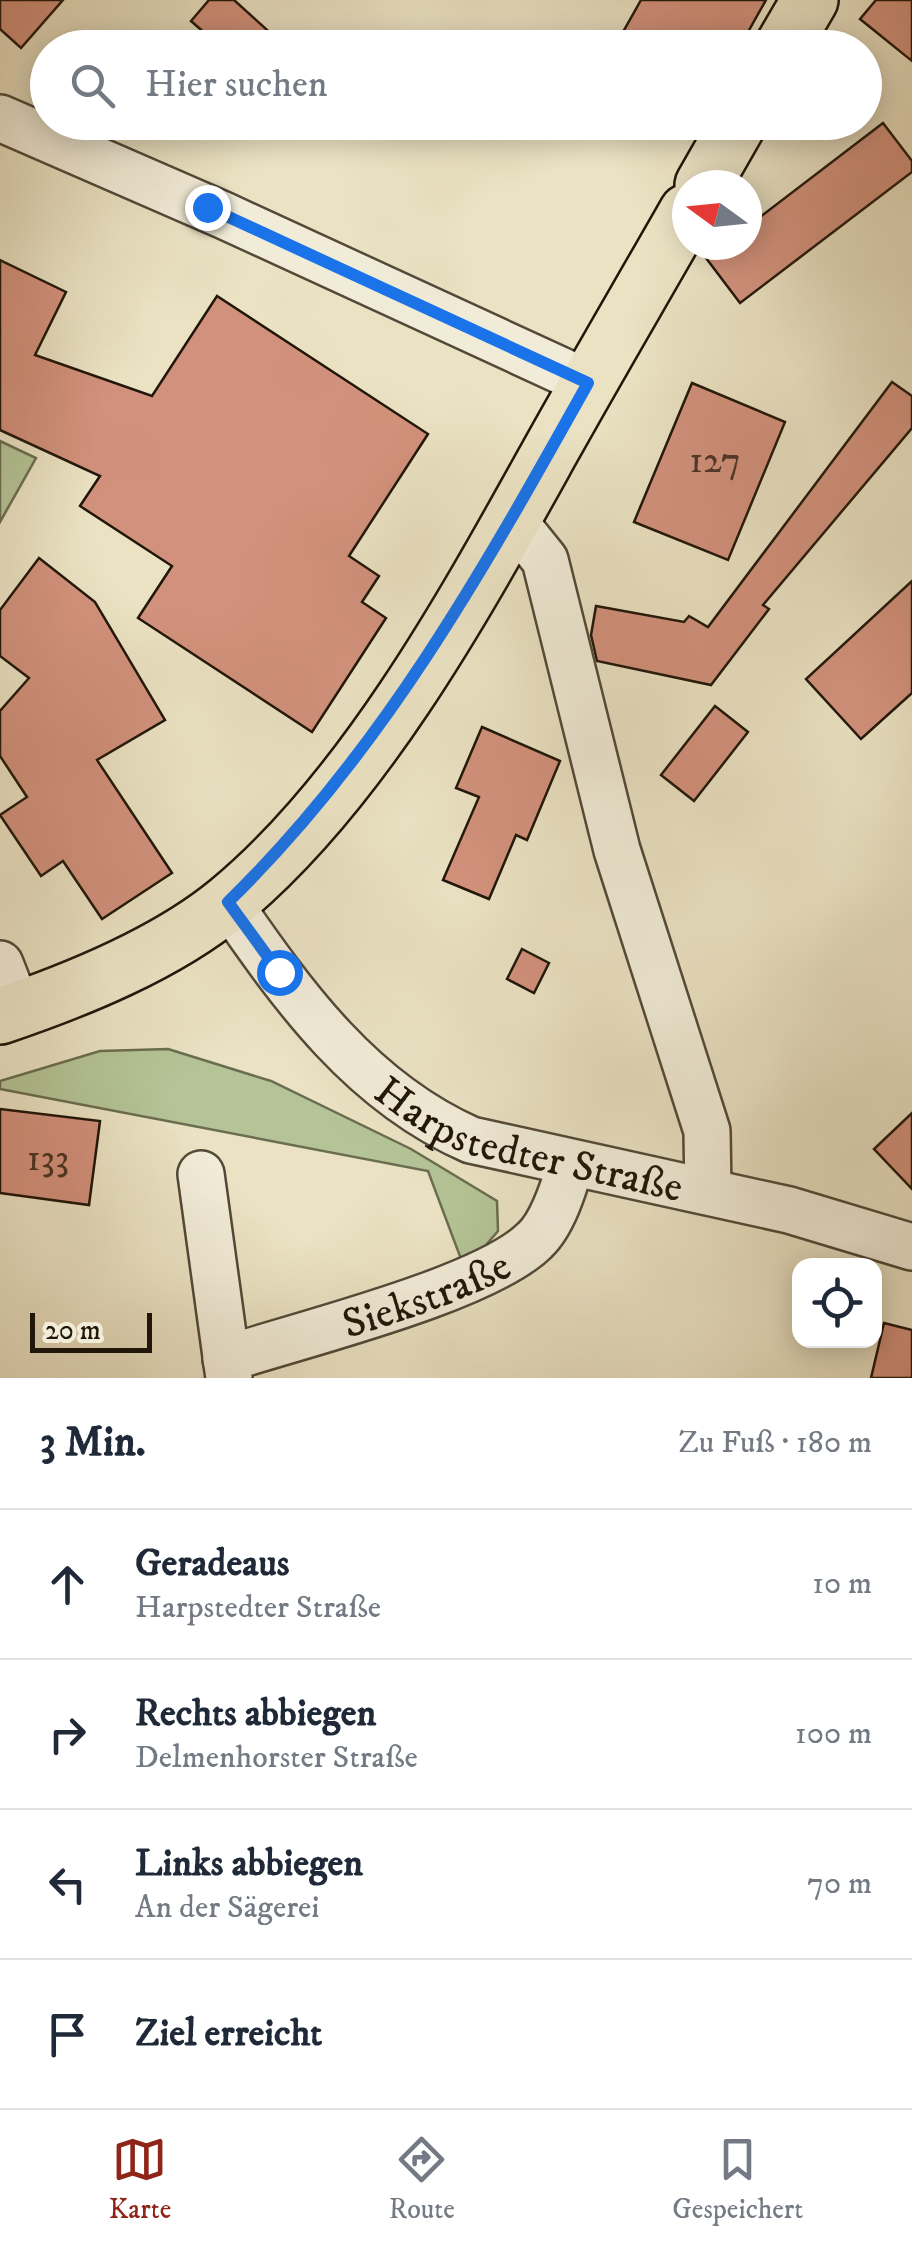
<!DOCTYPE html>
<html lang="de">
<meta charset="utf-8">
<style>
:root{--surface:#fff;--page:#f6f6f7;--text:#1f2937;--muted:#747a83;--line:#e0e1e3;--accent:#8f2418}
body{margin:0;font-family:"IM FELL DW Pica",serif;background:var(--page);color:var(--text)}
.controls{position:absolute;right:30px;bottom:30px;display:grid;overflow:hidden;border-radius:20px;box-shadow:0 5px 25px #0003}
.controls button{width:90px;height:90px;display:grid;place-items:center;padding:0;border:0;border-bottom:2px solid var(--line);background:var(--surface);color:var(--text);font:50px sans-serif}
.compass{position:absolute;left:672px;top:170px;width:90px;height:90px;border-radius:50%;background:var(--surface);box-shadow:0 5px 25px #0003;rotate:285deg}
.scale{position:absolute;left:30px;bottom:25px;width:122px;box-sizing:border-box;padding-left:10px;border:5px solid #201609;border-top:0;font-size:28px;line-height:35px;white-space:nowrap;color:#201609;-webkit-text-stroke:8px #f1ecd8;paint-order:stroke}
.stop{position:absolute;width:30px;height:30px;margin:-22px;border:8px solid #1a73e8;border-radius:50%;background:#fff}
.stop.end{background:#1a73e8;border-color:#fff;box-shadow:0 2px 10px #0008}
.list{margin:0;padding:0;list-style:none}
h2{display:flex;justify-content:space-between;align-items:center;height:130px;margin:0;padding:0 40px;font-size:42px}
h2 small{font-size:32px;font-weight:400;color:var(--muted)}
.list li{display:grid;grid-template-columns:65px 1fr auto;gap:30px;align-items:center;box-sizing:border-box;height:150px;padding:0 40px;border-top:2px solid var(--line)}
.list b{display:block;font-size:38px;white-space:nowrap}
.list p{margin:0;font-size:32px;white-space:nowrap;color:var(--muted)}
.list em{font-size:32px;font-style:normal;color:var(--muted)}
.icon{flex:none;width:55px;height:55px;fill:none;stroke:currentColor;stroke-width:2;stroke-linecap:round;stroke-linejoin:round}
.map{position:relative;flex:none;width:912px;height:1378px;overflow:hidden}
.search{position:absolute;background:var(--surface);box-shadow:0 5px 25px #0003;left:30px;right:30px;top:30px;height:110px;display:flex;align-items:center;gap:25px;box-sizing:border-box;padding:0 35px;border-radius:55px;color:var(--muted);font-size:38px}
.sheet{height:730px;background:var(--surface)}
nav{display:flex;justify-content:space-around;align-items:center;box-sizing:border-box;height:140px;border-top:2px solid var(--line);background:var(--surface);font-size:28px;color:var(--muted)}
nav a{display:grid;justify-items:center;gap:5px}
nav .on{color:var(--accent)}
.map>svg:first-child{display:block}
.green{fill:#b4c496;stroke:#6a6d50;stroke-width:2.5}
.building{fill:#d2917c;stroke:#201609;stroke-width:2.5}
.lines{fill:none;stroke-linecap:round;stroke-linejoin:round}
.minor-casing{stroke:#524938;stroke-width:50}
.major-casing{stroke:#201609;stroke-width:60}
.minor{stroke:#f1ecd8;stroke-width:45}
.major{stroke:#eae2c3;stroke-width:55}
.route{stroke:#1a73e8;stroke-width:12}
.labels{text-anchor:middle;stroke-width:8;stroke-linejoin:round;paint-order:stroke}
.number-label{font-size:38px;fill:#4c3526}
.street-label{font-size:42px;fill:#201609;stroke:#f1ecd8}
</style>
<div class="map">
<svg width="912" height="1378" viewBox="0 0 912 1378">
<rect width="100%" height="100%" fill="#eae2c3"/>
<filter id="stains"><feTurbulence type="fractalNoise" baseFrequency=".002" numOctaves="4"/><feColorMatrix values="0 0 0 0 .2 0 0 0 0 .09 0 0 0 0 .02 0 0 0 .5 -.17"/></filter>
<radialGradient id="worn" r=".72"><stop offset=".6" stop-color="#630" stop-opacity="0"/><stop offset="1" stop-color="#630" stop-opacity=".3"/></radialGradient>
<!-- green -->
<g class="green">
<polygon points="0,441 36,458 0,522"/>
<polygon points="168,1049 271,1081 411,1149 497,1201 498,1231 480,1252 461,1259 428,1171 0,1089 0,1081 100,1051"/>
</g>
<!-- building -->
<g class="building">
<polygon points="0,0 63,0 21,48 0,29"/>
<polygon points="209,0 234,0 287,48 222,48 191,21"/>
<polygon points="641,0 766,0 739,48 614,48"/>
<polygon points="876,0 912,0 912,61 860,19"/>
<polygon points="883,123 912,161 912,172 740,303 706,258 723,245 747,245 747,227"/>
<polygon points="0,260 66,292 35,355 152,396 217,296 428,434 349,556 379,576 362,602 386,618 312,732 138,618 172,566 80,506 100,476 0,430"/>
<polygon points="892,382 912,396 912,428 763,605 769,609 711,685 597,661 591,635 596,606 684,622 689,616 708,627"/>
<polygon points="692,383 785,422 728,560 634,522"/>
<polygon points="39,558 95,602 165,720 97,760 172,873 102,919 63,861 41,876 0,815 27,797 0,756 0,711 29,678 0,656 0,610"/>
<polygon points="912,581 912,693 861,739 806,679"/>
<polygon points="715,706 748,732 694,801 661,775"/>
<polygon points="482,727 560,761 527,840 516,835 489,899 443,880 479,797 456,788"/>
<polygon points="522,949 549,963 534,993 507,979"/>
<polygon points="0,1109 100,1121 89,1205 0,1193"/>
<polygon points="912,1113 912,1189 874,1149"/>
<polygon points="884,1323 912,1330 912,1378 871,1378"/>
</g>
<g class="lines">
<defs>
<g id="minor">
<polyline points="0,118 223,215 588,383"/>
<polyline points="512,519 545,560 617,850 707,1131 708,1191"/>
<path id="s1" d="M 228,902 C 294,998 362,1092 471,1140 L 789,1210 L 912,1247"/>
<polyline points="0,964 18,1010"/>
<polyline points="201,1174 229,1378"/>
<path id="s2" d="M 226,1359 C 299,1335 485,1290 535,1240 C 553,1223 564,1187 571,1163"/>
</g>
<g id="major">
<polyline points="782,48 810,0"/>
<polyline points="703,185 739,122"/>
<path d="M 0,1016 C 77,990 166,954 229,902 C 365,789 467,601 552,448 C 596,369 642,291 687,212"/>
</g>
</defs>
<!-- minor casing -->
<use href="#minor" class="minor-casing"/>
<!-- major casing -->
<use href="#major" class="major-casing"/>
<!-- minor -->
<use href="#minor" class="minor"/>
<!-- major -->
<use href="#major" class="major"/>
</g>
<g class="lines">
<!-- route -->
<path class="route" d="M 207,207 L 588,383 C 484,569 382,752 228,902 L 279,972"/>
</g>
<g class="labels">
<!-- number labels -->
<g class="number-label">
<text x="715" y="472">127</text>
<text x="48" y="1170">133</text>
</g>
<!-- street labels -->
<g class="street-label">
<text dy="15" stroke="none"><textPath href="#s1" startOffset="400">Harpstedter Straße</textPath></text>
<text dy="15" stroke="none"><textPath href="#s2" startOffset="210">Siekstraße</textPath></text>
</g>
</g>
<rect width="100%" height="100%" filter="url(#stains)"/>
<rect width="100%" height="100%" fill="url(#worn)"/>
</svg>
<div class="controls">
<button><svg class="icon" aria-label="locate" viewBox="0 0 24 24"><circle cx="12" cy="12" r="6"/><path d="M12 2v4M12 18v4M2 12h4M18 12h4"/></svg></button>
</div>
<svg class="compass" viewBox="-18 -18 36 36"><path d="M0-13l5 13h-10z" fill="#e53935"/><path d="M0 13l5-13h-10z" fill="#747a83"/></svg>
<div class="scale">20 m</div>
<div class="stop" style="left:279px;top:972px"></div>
<div class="stop end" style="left:207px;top:207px"></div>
<div class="search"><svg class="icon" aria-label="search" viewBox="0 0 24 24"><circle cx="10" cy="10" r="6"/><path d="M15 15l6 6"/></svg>Hier suchen</div>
</div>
<section class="sheet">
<h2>3 Min.<small>Zu Fuß · 180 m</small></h2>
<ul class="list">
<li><svg class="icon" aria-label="ahead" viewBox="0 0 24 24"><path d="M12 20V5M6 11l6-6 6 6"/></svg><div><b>Geradeaus</b><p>Harpstedter Straße</p></div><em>10 m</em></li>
<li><svg class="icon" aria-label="right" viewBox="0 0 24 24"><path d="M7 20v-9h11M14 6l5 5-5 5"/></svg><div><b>Rechts abbiegen</b><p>Delmenhorster Straße</p></div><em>100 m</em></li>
<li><svg class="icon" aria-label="left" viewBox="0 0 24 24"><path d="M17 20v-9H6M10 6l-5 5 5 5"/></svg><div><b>Links abbiegen</b><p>An der Sägerei</p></div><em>70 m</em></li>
<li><svg class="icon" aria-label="arrive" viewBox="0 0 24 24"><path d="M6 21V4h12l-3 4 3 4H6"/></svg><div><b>Ziel erreicht</b></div></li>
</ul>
</section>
<nav>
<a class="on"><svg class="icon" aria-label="map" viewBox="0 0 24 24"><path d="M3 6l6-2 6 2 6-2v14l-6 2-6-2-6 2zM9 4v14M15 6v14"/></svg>Karte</a>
<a><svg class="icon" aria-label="directions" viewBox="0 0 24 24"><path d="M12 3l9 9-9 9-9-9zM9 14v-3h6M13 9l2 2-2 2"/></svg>Route</a>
<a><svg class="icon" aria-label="saved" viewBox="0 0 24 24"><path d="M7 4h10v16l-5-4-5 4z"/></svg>Gespeichert</a>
</nav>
